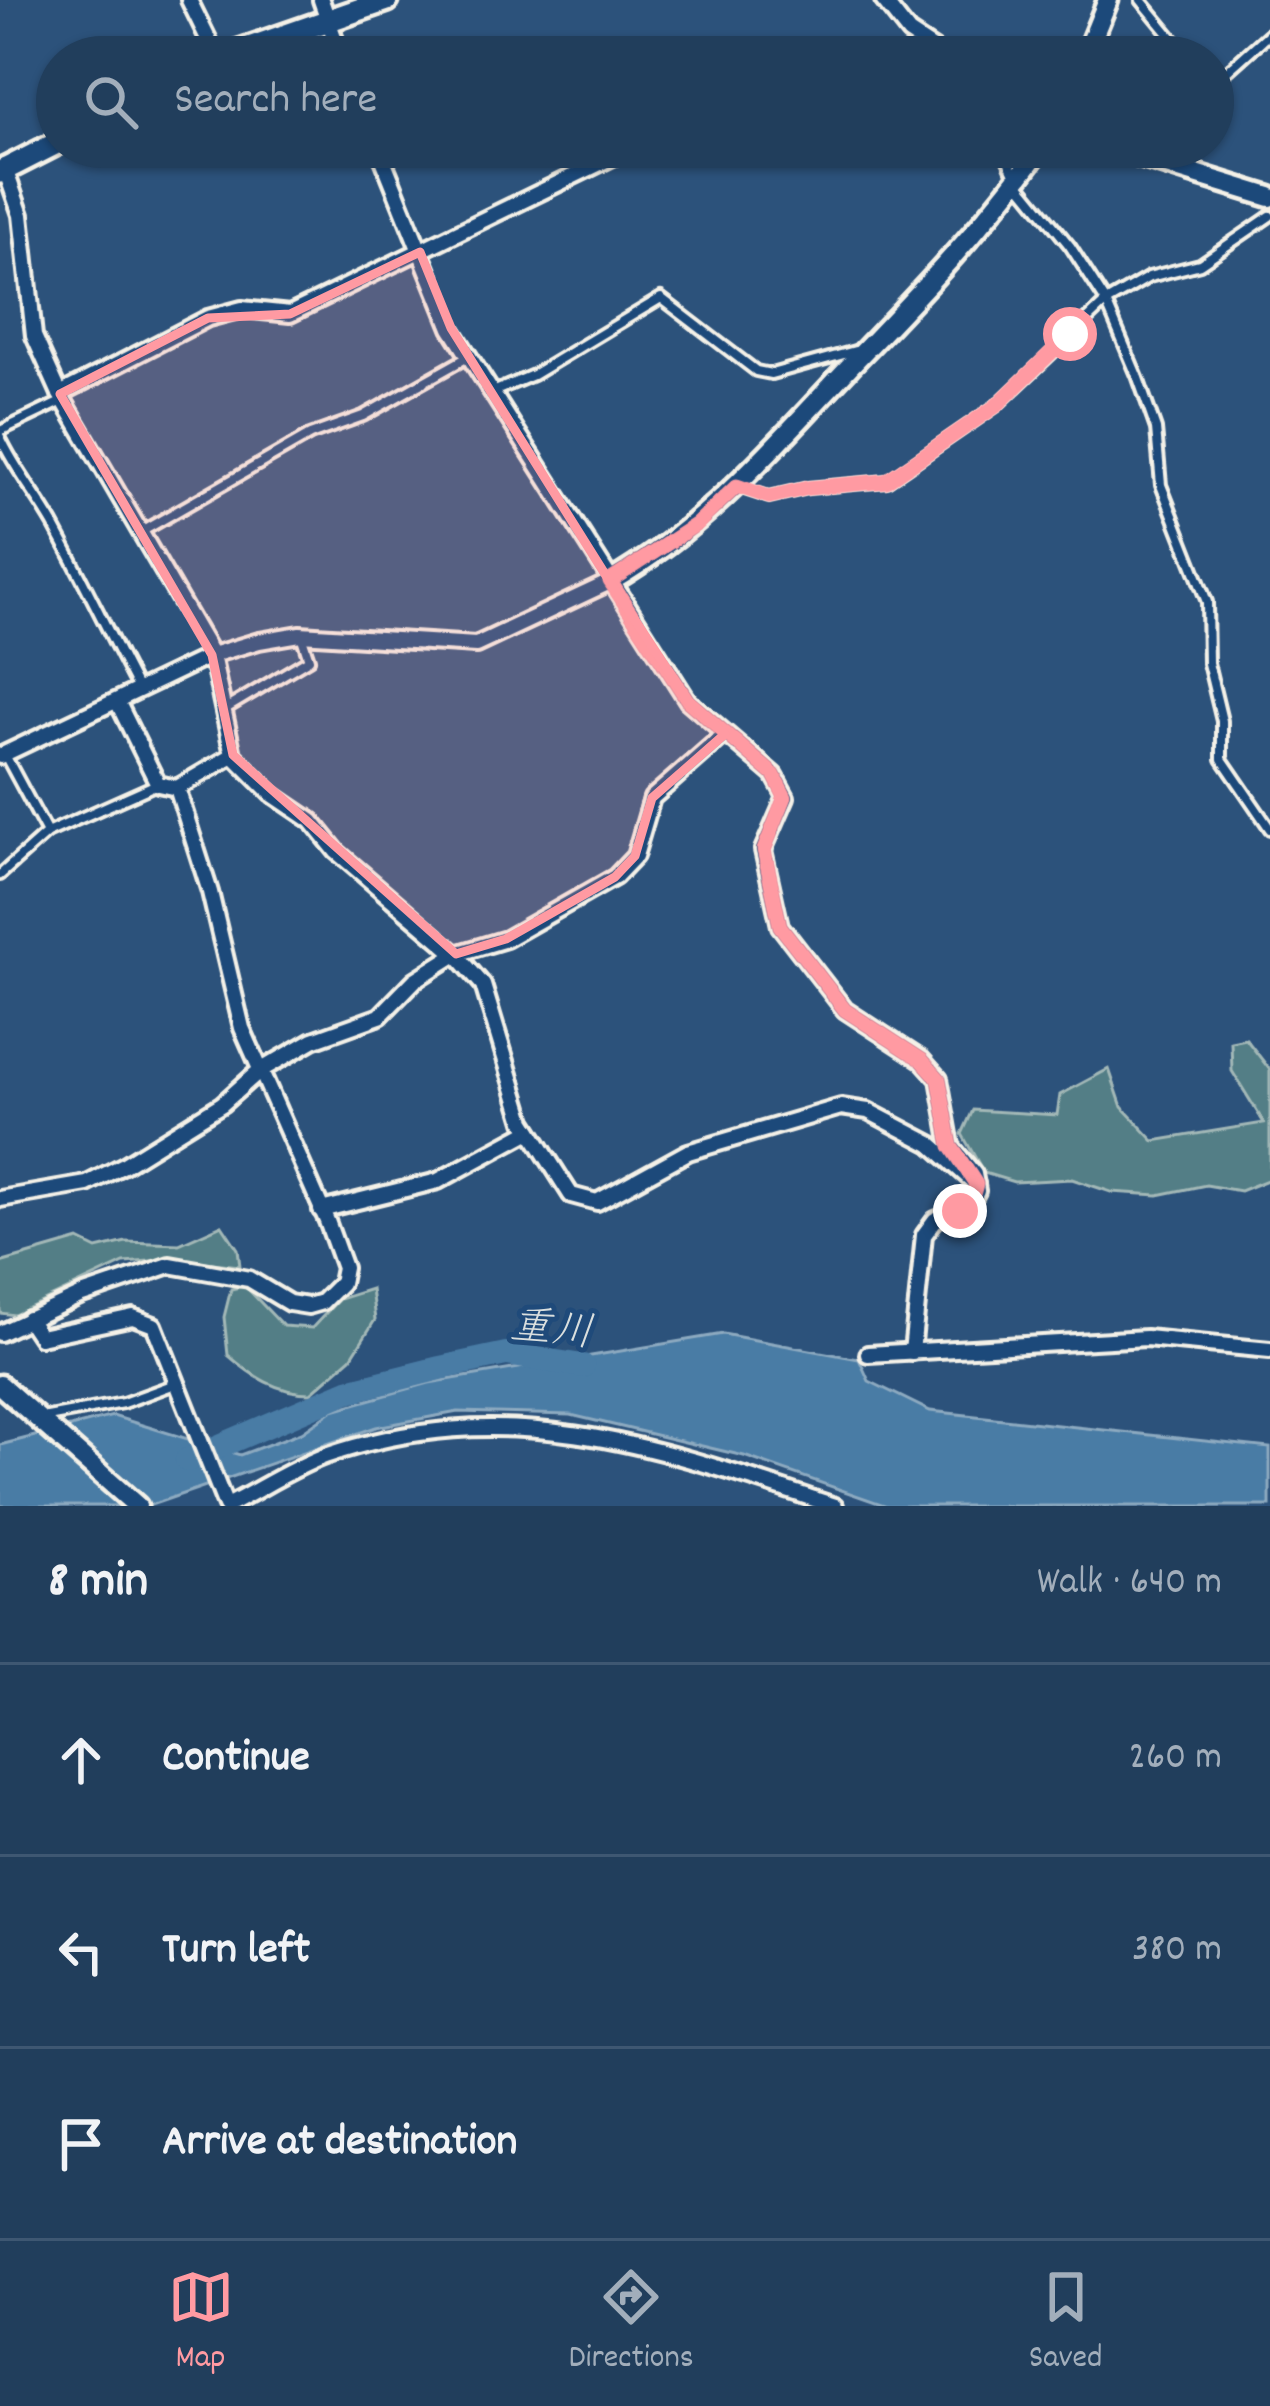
<!DOCTYPE html>
<meta charset="utf-8">
<style>
:root{--surface:#213e5c;--page:#2d4965;--text:#f1f3f6;--muted:#a2aebb;--line:#3e5772;--accent:#ff9aa2}
body{margin:0;font-family:Dekko,"Klee One",sans-serif;background:var(--page);color:var(--text)}
.stop{position:absolute;width:36px;height:36px;margin:-27px;border:9px solid #ff9aa2;border-radius:50%;background:#fff}
.stop.end{background:#ff9aa2;border-color:#fff;box-shadow:0 3px 12px #0008}
.list{margin:0;padding:0;list-style:none}
h2{display:flex;justify-content:space-between;align-items:center;height:156px;margin:0;padding:0 48px;font-size:51px}
h2 small{font-size:39px;font-weight:400;color:var(--muted)}
.list li{display:grid;grid-template-columns:78px 1fr auto;gap:36px;align-items:center;box-sizing:border-box;height:192px;padding:0 48px;border-top:3px solid var(--line)}
.list b{display:block;font-size:45px;white-space:nowrap}
.list em{font-size:39px;font-style:normal;color:var(--muted)}
.icon{flex:none;width:66px;height:66px;fill:none;stroke:currentColor;stroke-width:2;stroke-linecap:round;stroke-linejoin:round}
.map{position:relative;flex:none;width:1270px;height:1506px;overflow:hidden}
.search{position:absolute;background:var(--surface);box-shadow:0 3px 9px #0004;left:36px;right:36px;top:36px;height:132px;display:flex;align-items:center;gap:30px;box-sizing:border-box;padding:0 42px;border-radius:66px;color:var(--muted);font-size:45px}
.sheet{height:732px;background:var(--surface)}
nav{display:flex;justify-content:space-around;align-items:center;box-sizing:border-box;height:168px;border-top:3px solid var(--line);background:var(--surface);font-size:33px;color:var(--muted)}
nav a{display:grid;justify-items:center;gap:6px}
nav .on{color:var(--accent)}
.map>svg:first-child{display:block}
.green{fill:#527e86;stroke:#a3b8b7;stroke-width:3}
.water{fill:#487ba5;stroke:#8daac0;stroke-width:3}
.lines{fill:none;stroke-linecap:round;stroke-linejoin:round}
.river{stroke:#487ba5;stroke-width:24}
.lane-casing{stroke:#f4f1e8;stroke-width:16}
.street-casing{stroke:#f4f1e8;stroke-width:22}
.secondary-casing{stroke:#f4f1e8;stroke-width:27}
.primary-casing{stroke:#f4f1e8;stroke-width:30}
.lane{stroke:#1f4a7a;stroke-width:8}
.street{stroke:#1f4a7a;stroke-width:14}
.secondary{stroke:#1f4a7a;stroke-width:18}
.primary{stroke:#1f4a7a;stroke-width:21}
.route{stroke:#ff9aa2;stroke-width:15}
.marked{fill:#ff9aa2;fill-opacity:0.2;stroke:#ff9aa2;stroke-width:9;stroke-linejoin:round}
.labels{text-anchor:middle;stroke-width:10;stroke-linejoin:round;paint-order:stroke}
.water-label{font-size:42px;font-style:italic;fill:#dadfde;stroke:#1f4a7a}
</style>
<div class="map">
<svg width="1270" height="1506" viewBox="0 0 1270 1506">
<rect width="100%" height="100%" fill="#2c527b"/>
<filter id="ink" filterUnits="userSpaceOnUse"><feTurbulence type="fractalNoise" baseFrequency=".00833" numOctaves="2"/><feDisplacementMap in="SourceGraphic" scale="24" xChannelSelector="R" yChannelSelector="G"/><feConvolveMatrix kernelMatrix="1 2 1 2 8 2 1 2 1" color-interpolation-filters="sRGB"/></filter>
<g filter="url(#ink)">
<!-- green -->
<g class="green">
<polygon points="1246,1039 1270,1070 1270,1179 1240,1191 1206,1185 1158,1195 1111,1192 1072,1179 1014,1182 984,1173 962,1134 973,1110 1057,1115 1060,1095 1109,1069 1122,1107 1154,1141 1264,1123 1232,1071 1231,1042"/>
<polygon points="222,1225 238,1249 240,1266 176,1259 124,1263 14,1315 0,1313 0,1263 79,1240 97,1249 126,1242 179,1244"/>
<path d="M 245,1286 L 283,1326 L 312,1328 L 339,1299 L 371,1289 L 375,1320 L 351,1358 L 311,1393 C 277,1393 252,1376 228,1355 L 224,1317 L 231,1289 Z"/>
</g>
<!-- water -->
<polygon class="water" points="723,1334 859,1359 869,1381 930,1411 1270,1448 1270,1506 887,1506 744,1456 571,1415 458,1412 376,1427 148,1506 0,1506 0,1445 113,1416 240,1455 302,1432 333,1410 429,1383"/>
<g class="lines">
<!-- river -->
<polyline class="river" points="187,1460 348,1391 440,1368 506,1354 583,1366"/>
<defs>
<g id="lane">
<polyline points="1141,0 1188,57"/>
<polyline points="1213,84 1270,33"/>
<polyline points="1002,147 1017,181 1070,246 1106,302 1138,378 1156,429 1161,485 1207,602 1208,663 1222,721 1222,759 1270,829"/>
<polyline points="493,392 533,375 661,298 756,371 771,374 855,351"/>
<polyline points="0,431 63,401"/>
<path d="M 0,437 C 15,469 35,493 53,524 C 83,579 110,636 139,691"/>
<polyline points="738,487 769,497 808,488 887,481 996,406 1106,302 1149,277 1200,264 1270,216"/>
<polyline points="141,532 310,435 363,416 468,357"/>
<polyline points="227,708 309,659 301,635"/>
<polyline points="5,755 47,833"/>
<polyline points="0,875 47,833 157,784"/>
<polyline points="42,1418 123,1403 178,1383"/>
</g>
<g id="street">
<polyline points="189,0 217,57"/>
<polyline points="321,0 341,57"/>
<polyline points="883,0 909,33 945,57"/>
<polyline points="378,147 451,328 688,701 774,775 786,797 763,850 780,926 845,1010 922,1060 939,1079 951,1146 974,1174 977,1191 970,1205 935,1220 924,1235 912,1352"/>
<polyline points="4,166 21,215 34,336 60,394 212,655 233,755 272,794 312,821 337,852 456,954 483,985 524,1121 571,1195 597,1202 688,1152 841,1107 868,1111 931,1144 976,1184"/>
<polyline points="60,394 208,318 242,309 290,314 633,147"/>
<polyline points="117,701 158,784 177,788 233,755"/>
<polyline points="0,756 212,655 259,641 300,634 476,645 610,582"/>
<polyline points="0,1199 87,1184 124,1165 222,1104 258,1072 313,1040 380,1016 415,980 456,954 506,939 615,877 635,856 652,798 725,734"/>
<polyline points="321,1210 438,1181 530,1131"/>
<polyline points="28,1319 40,1337 133,1317 154,1325 226,1506"/>
<polyline points="0,1333 82,1295 170,1265 249,1279 289,1303 308,1306 322,1302 341,1283 344,1268 327,1221 242,1028 210,892 177,788"/>
<polyline points="868,1354 1146,1338 1270,1350"/>
<path d="M 227,1506 C 259,1490 292,1468 325,1456 C 509,1393 661,1448 835,1506"/>
</g>
<g id="secondary">
<polyline points="1085,57 1108,0"/>
<polyline points="1108,147 1270,197"/>
<path d="M 610,582 C 705,527 774,447 848,368 C 915,298 985,226 1041,147"/>
<polyline points="0,1385 137,1506"/>
</g>
<g id="primary">
<polyline points="223,57 387,0"/>
<polyline points="0,172 57,143"/>
</g>
</defs>
<!-- lane casing -->
<use href="#lane" class="lane-casing"/>
<!-- street casing -->
<use href="#street" class="street-casing"/>
<!-- secondary casing -->
<use href="#secondary" class="secondary-casing"/>
<!-- primary casing -->
<use href="#primary" class="primary-casing"/>
<!-- lane -->
<use href="#lane" class="lane"/>
<!-- street -->
<use href="#street" class="street"/>
<!-- secondary -->
<use href="#secondary" class="secondary"/>
<!-- primary -->
<use href="#primary" class="primary"/>
</g>
</g>
<g class="lines" filter="url(#ink)">
<!-- route -->
<polyline class="route" points="960,1211 970,1205 976,1184 951,1146 939,1079 922,1060 845,1010 780,926 764,850 785,797 774,775 688,701 610,581 697,524 737,486 769,497 808,488 886,481 996,406 1070,334"/>
</g>
<!-- marked area -->
<path class="marked" d="M 420,252 L 451,328 L 610,582 L 688,701 L 725,734 L 652,798 L 635,856 L 615,877 L 506,939 L 456,954 L 233,755 L 212,655 L 60,394 L 208,318 L 290,314 Z"/>
<g class="labels">
<!-- water labels -->
<g class="water-label">
<text transform="translate(552 1326) rotate(6)" y="15">重川</text>
</g>
</g>
</svg>
<div class="stop" style="left:1070px;top:334px"></div>
<div class="stop end" style="left:960px;top:1211px"></div>
<div class="search"><svg class="icon" aria-label="search" viewBox="0 0 24 24"><circle cx="10" cy="10" r="6"/><path d="M15 15l6 6"/></svg>Search here</div>
</div>
<section class="sheet">
<h2>8 min<small>Walk · 640 m</small></h2>
<ul class="list">
<li><svg class="icon" aria-label="ahead" viewBox="0 0 24 24"><path d="M12 20V5M6 11l6-6 6 6"/></svg><div><b>Continue</b></div><em>260 m</em></li>
<li><svg class="icon" aria-label="left" viewBox="0 0 24 24"><path d="M17 20v-9H6M10 6l-5 5 5 5"/></svg><div><b>Turn left</b></div><em>380 m</em></li>
<li><svg class="icon" aria-label="arrive" viewBox="0 0 24 24"><path d="M6 21V4h12l-3 4 3 4H6"/></svg><div><b>Arrive at destination</b></div></li>
</ul>
</section>
<nav>
<a class="on"><svg class="icon" aria-label="map" viewBox="0 0 24 24"><path d="M3 6l6-2 6 2 6-2v14l-6 2-6-2-6 2zM9 4v14M15 6v14"/></svg>Map</a>
<a><svg class="icon" aria-label="directions" viewBox="0 0 24 24"><path d="M12 3l9 9-9 9-9-9zM9 14v-3h6M13 9l2 2-2 2"/></svg>Directions</a>
<a><svg class="icon" aria-label="saved" viewBox="0 0 24 24"><path d="M7 4h10v16l-5-4-5 4z"/></svg>Saved</a>
</nav>
